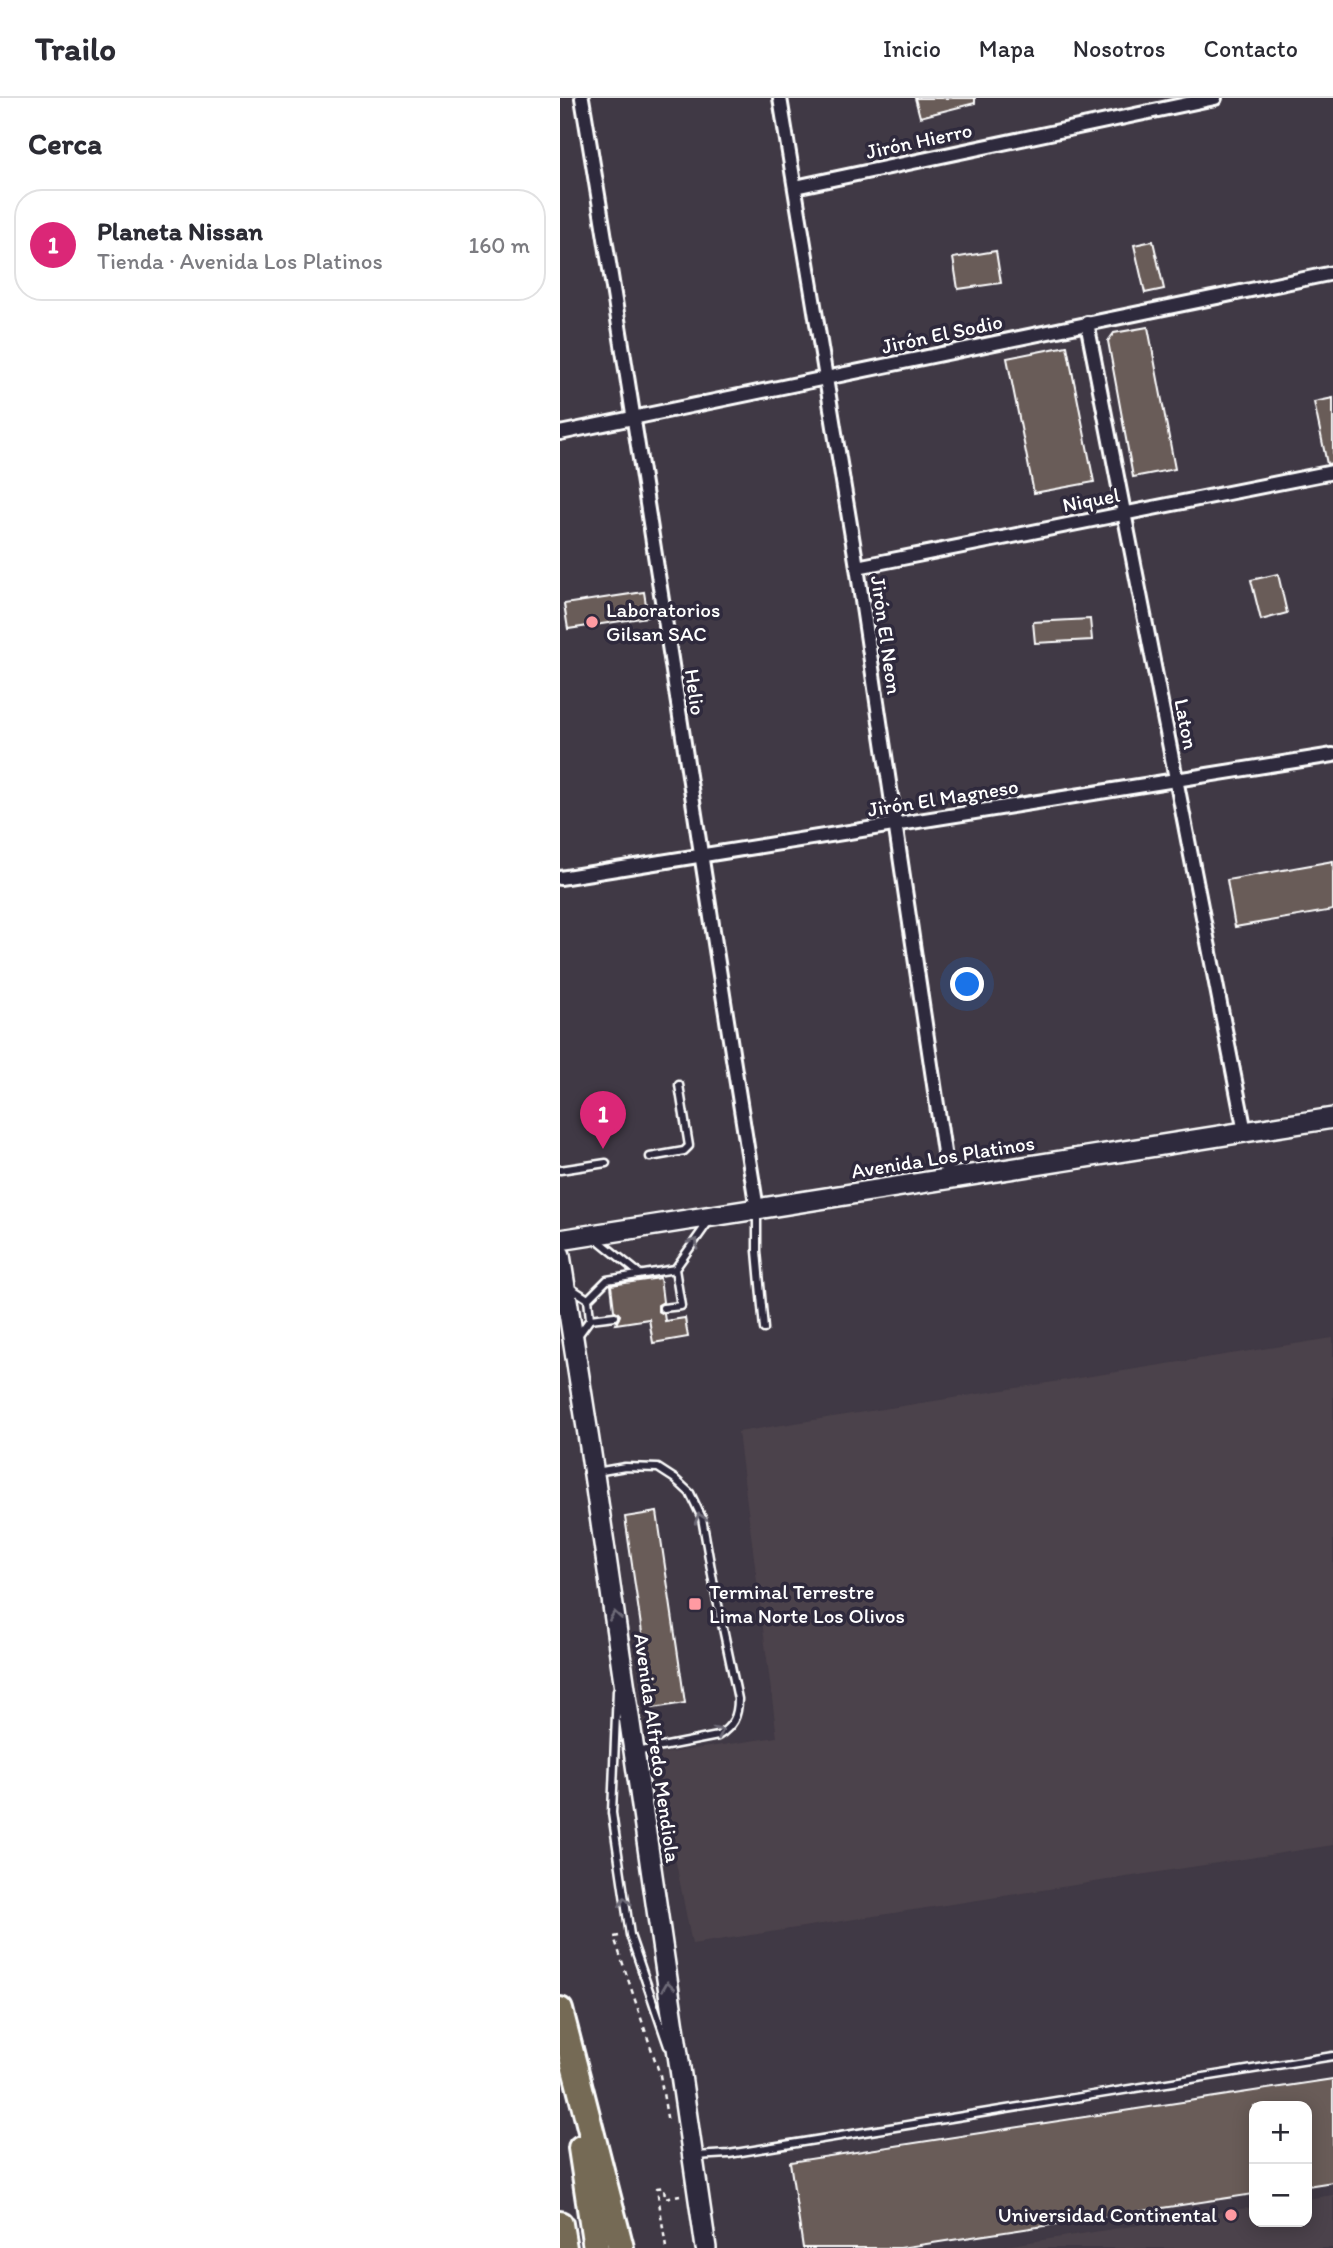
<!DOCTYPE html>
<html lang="es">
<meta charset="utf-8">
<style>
:root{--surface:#fff;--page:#f2f2f3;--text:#2b2b33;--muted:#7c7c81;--line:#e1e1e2;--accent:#db2777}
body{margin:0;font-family:Itim,sans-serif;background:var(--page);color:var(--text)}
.controls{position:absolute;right:21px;bottom:21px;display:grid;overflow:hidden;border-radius:14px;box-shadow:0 4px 18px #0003}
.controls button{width:63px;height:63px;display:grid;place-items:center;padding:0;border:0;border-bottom:2px solid var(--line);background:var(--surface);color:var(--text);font:35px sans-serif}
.you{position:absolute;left:408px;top:887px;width:24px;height:24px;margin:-18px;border:5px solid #fff;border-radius:50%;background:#1a73e8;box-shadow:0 0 0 10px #1a73e833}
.badge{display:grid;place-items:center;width:46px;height:46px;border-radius:50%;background:var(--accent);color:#fff;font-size:23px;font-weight:700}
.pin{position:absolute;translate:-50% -58px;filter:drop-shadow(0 2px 4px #0008)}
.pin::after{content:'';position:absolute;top:37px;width:24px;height:21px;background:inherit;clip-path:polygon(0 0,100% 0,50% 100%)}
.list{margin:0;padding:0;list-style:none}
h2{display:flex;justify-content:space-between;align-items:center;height:91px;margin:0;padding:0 28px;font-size:30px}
h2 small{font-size:23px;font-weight:400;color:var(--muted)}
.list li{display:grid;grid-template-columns:46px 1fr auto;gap:21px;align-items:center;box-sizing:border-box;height:112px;margin:0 14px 14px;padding:0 14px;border:2px solid var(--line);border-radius:28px}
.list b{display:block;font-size:26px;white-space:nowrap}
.list p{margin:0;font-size:23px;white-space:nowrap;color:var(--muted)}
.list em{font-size:23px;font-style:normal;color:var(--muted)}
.map{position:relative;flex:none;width:773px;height:2150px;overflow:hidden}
header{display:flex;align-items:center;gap:42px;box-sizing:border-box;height:98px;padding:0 35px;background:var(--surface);border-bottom:2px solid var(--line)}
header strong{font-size:33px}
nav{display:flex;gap:38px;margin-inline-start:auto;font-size:24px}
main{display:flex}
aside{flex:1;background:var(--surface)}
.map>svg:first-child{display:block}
.built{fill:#4c434b}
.building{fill:#695b58;stroke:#fff;stroke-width:2}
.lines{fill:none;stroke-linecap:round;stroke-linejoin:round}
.lane-casing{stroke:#fff;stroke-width:11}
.street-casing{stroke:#fff;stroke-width:18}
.secondary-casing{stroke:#fff;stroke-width:24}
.highway-casing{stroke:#fff;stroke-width:30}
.path{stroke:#fff;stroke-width:2.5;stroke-dasharray:5 5;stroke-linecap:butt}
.lane{stroke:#2f2a3d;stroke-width:6}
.street{stroke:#2f2a3d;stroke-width:12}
.secondary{stroke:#2f2a3d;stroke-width:19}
.highway{stroke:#746b55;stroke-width:24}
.oneway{stroke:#6d6a77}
.poi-dot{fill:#ff9aa2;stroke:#2f2a3d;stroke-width:2.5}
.labels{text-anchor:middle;stroke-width:7;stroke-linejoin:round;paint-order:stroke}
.street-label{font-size:21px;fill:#fff;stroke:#2f2a3d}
.poi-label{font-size:21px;fill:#fff;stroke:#2f2a3d;text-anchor:start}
</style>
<header>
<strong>Trailo</strong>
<nav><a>Inicio</a><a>Mapa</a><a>Nosotros</a><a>Contacto</a></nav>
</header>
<main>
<aside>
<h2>Cerca<small></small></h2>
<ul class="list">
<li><span class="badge">1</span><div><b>Planeta Nissan</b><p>Tienda · Avenida Los Platinos</p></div><em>160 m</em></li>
</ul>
</aside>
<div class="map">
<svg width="773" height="2150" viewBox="0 0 773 2150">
<rect width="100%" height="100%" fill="#403945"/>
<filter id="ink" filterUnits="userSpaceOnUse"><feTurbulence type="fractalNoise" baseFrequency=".0143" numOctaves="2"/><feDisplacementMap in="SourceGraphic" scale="14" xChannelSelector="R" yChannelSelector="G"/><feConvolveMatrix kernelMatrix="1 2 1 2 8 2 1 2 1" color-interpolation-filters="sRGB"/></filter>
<g filter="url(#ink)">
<!-- built -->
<g class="built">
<polygon points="773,1240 773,1747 132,1846 95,1657 217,1639 178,1334"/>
<polygon points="773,2097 773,2150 432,2150 694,2109 694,2124 747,2124 747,2101"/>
</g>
<!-- building -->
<g class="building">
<polygon points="355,0 415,0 415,5 360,19"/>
<polygon points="593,143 604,191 585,195 574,147"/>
<polygon points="436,153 441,185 398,191 393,160"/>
<polygon points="588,229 615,371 573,379 548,243 554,235"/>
<polygon points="507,248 534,384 474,395 447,260"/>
<polygon points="773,300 773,365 767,366 754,304"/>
<polygon points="718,476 727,515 701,522 691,482"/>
<polygon points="84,494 88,519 8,531 4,506"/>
<polygon points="530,521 532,542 475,545 473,524"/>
<polygon points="773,763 773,812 675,829 667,782"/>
<polygon points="100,1180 103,1204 98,1207 98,1213 104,1216 105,1223 125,1220 128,1239 93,1245 89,1221 56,1226 60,1217 54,1212 51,1187"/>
<polygon points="97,1414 125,1605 93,1610 65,1419"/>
<polygon points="773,1981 773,2084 747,2088 747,2008 694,2008 694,2096 340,2150 243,2150 230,2064"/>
</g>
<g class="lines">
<defs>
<g id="lane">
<polyline points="90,1059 124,1053 129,1048 119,987"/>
<polyline points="0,1072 46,1065"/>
<polyline points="197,1115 197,1153 204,1231"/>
<polyline points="38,1142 80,1176"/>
<polyline points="11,1190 28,1201 30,1221 17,1239"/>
<polyline points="28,1201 47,1182 115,1171"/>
<polyline points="103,1210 121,1208 115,1171 149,1123"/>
<polyline points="30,1221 55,1218"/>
<path d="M 36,1374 L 65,1369 L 98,1370 L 115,1381 L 130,1395 L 142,1420 L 154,1488 L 178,1601 C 178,1619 173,1628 158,1638 L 76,1654"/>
<polyline points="57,1592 52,1715 70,1837 108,1948"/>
<polyline points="135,2058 169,2056 773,1958"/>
</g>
<g id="street">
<path d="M 22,0 C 84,370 137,741 197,1111"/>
<polyline points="220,0 297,469 388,1081"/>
<polyline points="235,89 655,0"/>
<polyline points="527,225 685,1034"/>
<polyline points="0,335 773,175"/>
<polyline points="297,469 773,374"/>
<polyline points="0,780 773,657"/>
</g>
<g id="secondary">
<polyline points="0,1142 773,1020"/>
<polyline points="0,1157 30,1349 146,2150"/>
</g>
<g id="highway">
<polyline points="0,1912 61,2150"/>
<polyline points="21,2050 36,2150"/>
<polyline points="0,2126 4,2150"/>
</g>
</defs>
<!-- lane casing -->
<use href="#lane" class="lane-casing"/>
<!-- street casing -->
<use href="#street" class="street-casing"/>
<!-- secondary casing -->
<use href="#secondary" class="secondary-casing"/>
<!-- highway casing -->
<use href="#highway" class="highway-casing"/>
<!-- path -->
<g class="path">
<polyline points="59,1838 54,1839 100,1977 108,2025"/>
<polyline points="106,2150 97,2090 104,2089 105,2100 120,2097"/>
</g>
<!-- lane -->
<use href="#lane" class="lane"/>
<!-- street -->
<use href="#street" class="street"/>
<!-- secondary -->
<use href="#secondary" class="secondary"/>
<!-- highway -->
<use href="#highway" class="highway"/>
</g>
<!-- one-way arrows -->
<defs><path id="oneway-chevron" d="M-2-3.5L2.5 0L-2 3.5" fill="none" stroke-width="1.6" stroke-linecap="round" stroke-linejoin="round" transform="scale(1.75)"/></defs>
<g class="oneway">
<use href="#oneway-chevron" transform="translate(134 1145) rotate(-55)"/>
<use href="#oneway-chevron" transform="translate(140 1420) rotate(-108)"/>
<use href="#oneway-chevron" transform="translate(55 1518) rotate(-98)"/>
<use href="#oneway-chevron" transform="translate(159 1634) rotate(-27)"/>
<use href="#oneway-chevron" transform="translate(65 1804) rotate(-98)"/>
<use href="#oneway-chevron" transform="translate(108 1888) rotate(-98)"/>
</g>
</g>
<!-- markers -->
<g class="poi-dot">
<circle cx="32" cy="524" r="7"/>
<rect x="128" y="1499" width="14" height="14" rx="3.5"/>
<circle cx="671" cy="2117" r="7"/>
</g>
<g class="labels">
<!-- street labels -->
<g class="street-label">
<text transform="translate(359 43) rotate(-12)" y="7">Jirón Hierro</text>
<text transform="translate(382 236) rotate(-12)" y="7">Jirón El Sodio</text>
<text transform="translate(531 402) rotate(-11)" y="7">Niquel</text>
<text transform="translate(326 537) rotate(82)" y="7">Jirón El Neon</text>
<text transform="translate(135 594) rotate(82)" y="7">Helio</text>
<text transform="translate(626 626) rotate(79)" y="7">Laton</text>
<text transform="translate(383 700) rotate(-9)" y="7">Jirón El Magneso</text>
<text transform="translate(383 1059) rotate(-9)" y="7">Avenida Los Platinos</text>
<text transform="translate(97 1650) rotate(82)" y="7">Avenida Alfredo Mendiola</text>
</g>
<!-- poi labels -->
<g class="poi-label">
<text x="46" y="519">Laboratorios<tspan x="46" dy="24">Gilsan SAC</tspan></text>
<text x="149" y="1501">Terminal Terrestre<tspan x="149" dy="24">Lima Norte Los Olivos</tspan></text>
<text x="657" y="2124" text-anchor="end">Universidad Continental</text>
</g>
</g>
</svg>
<div class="controls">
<button>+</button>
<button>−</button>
</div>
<div class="you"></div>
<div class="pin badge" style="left:43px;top:1051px">1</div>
</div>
</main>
